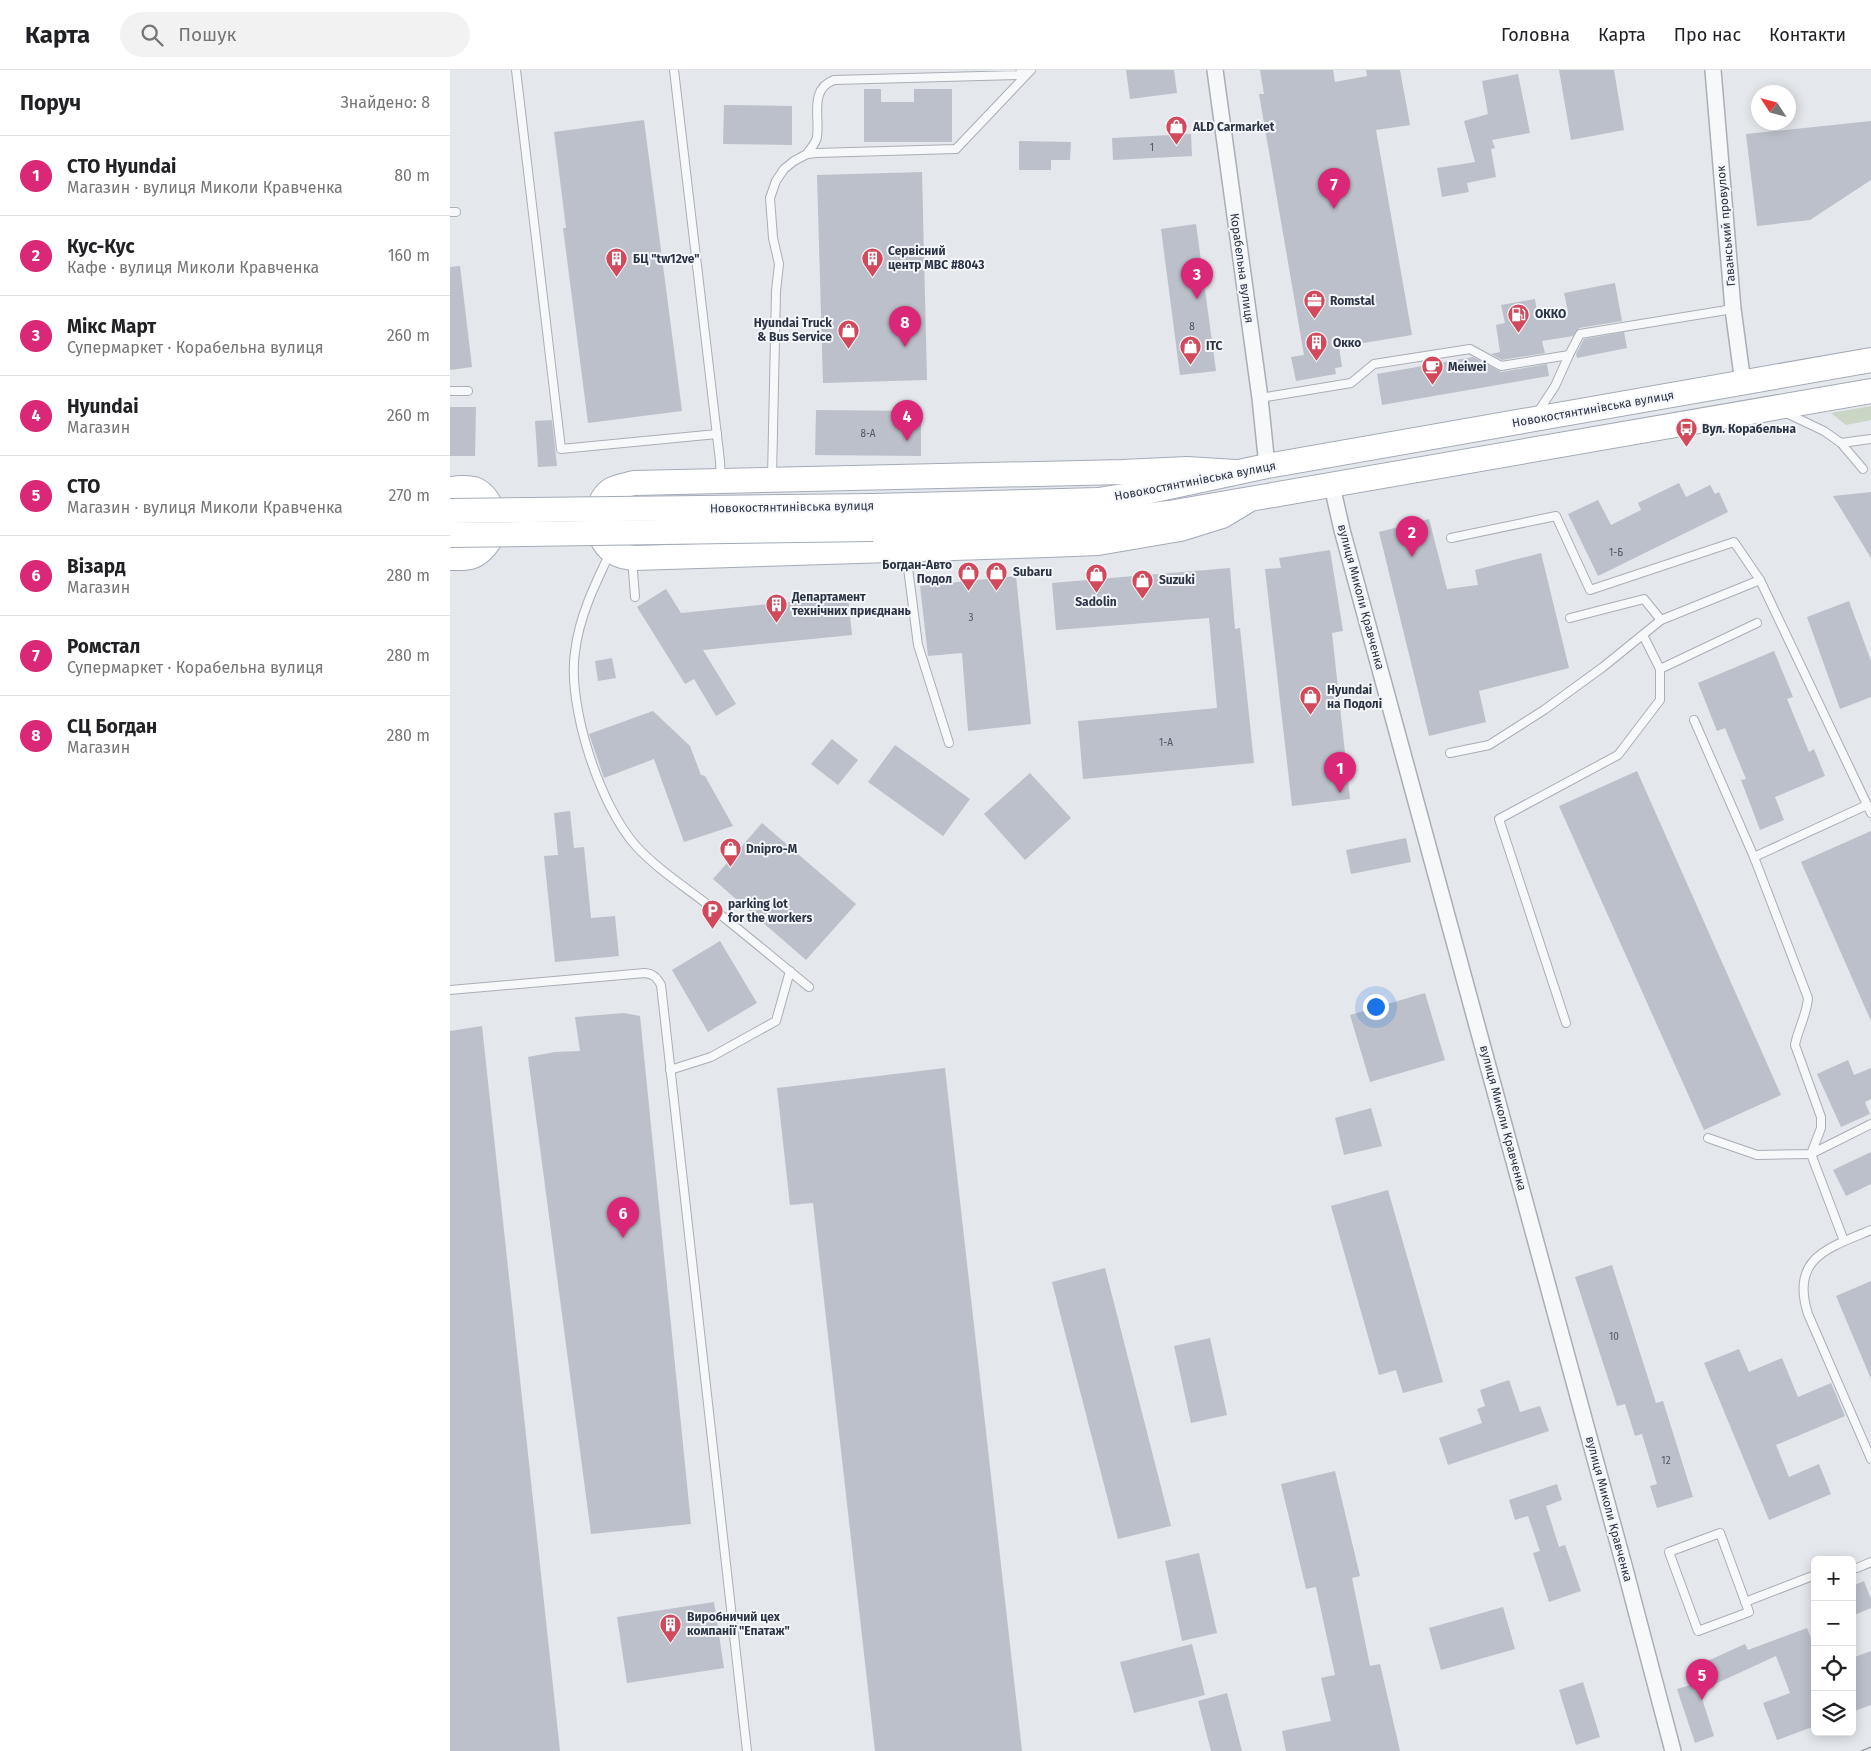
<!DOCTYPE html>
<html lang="uk">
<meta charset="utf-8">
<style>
:root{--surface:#fff;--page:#f2f2f2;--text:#202124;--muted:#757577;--line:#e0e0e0;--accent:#db2777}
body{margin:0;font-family:"Fira Sans",sans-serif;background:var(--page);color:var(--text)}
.controls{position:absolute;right:15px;bottom:15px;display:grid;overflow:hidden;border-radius:8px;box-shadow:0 2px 12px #0003}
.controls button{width:45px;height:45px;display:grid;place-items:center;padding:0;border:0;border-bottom:1px solid var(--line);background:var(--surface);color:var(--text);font:25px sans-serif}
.compass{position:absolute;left:1301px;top:15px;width:45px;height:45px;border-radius:50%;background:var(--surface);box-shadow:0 2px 12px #0003;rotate:306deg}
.you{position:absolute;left:925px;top:936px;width:18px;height:18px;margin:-12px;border:4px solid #fff;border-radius:50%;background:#1a73e8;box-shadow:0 0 0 8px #1a73e833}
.badge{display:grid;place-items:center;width:32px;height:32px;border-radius:50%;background:var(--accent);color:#fff;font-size:16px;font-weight:700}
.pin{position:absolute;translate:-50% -41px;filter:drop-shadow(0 1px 2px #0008)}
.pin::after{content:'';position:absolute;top:26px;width:18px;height:15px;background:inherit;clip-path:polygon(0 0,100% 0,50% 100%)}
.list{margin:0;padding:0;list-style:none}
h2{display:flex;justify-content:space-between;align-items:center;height:65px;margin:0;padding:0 20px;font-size:21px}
h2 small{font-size:16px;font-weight:400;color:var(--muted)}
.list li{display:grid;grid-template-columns:32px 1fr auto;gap:15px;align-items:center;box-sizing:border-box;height:80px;padding:0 20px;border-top:1px solid var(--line)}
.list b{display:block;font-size:19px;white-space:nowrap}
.list p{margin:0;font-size:16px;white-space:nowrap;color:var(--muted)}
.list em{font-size:16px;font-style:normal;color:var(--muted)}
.icon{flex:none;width:28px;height:28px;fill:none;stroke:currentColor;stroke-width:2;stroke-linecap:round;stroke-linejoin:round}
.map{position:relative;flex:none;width:1421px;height:1681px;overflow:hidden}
header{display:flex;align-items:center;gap:30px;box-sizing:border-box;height:70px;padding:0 25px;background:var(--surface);border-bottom:1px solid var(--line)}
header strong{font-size:24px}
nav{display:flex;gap:28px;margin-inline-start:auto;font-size:18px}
.search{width:350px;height:45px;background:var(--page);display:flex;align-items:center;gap:12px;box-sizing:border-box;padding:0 18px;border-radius:28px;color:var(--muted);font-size:19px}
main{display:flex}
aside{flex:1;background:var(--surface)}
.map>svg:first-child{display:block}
.green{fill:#c9d6c5}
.building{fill:#bbc0ca}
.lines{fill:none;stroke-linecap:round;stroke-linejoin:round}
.service-casing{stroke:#a9aeb7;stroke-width:10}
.minor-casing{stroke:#a9aeb7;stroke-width:18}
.primary-casing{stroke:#a3abb8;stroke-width:26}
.service{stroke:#f7f8fa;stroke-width:8}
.minor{stroke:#f7f8fa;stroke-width:15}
.primary{stroke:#fff;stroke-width:24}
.tram{stroke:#7d8696;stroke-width:1}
.primary-bridge-casing{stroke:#a3abb8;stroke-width:26;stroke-linecap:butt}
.primary-bridge{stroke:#fff;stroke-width:24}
.labels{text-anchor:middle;stroke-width:4;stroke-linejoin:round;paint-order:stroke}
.number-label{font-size:10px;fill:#4f5766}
.poi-label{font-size:12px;font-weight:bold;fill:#2b3445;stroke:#f4f6f9;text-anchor:start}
.street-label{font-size:12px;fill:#2b3445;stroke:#f4f6f9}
</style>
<header>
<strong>Карта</strong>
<div class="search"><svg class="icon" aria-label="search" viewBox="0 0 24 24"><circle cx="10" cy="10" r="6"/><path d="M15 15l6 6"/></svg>Пошук</div>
<nav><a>Головна</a><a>Карта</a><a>Про нас</a><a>Контакти</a></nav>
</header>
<main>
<aside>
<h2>Поруч<small>Знайдено: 8</small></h2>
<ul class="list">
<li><span class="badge">1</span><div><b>СТО Hyundai</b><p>Магазин · вулиця Миколи Кравченка</p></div><em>80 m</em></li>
<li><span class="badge">2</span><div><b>Кус-Кус</b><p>Кафе · вулиця Миколи Кравченка</p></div><em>160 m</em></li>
<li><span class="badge">3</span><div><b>Мікс Март</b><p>Супермаркет · Корабельна вулиця</p></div><em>260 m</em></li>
<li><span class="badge">4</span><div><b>Hyundai</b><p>Магазин</p></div><em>260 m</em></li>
<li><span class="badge">5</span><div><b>СТО</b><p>Магазин · вулиця Миколи Кравченка</p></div><em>270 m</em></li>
<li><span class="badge">6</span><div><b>Візард</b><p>Магазин</p></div><em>280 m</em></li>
<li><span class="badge">7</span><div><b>Ромстал</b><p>Супермаркет · Корабельна вулиця</p></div><em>280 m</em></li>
<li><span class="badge">8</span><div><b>СЦ Богдан</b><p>Магазин</p></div><em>280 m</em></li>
</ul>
</aside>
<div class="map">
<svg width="1421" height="1681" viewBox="0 0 1421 1681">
<rect width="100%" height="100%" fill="#e4e7ec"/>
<!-- green -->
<polygon class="green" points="1421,336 1421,350 1396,355 1381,343"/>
<!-- building -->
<g class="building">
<polygon points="676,0 724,0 727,23 680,29"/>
<polygon points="810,0 883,0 885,12 917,6 916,0 950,0 960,55 926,60 962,265 889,277 892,297 885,298 886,304 846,311 841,287 854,285 809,24 814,24"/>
<polygon points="1109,0 1164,0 1174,60 1121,70"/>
<polygon points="1068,4 1080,63 1042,70 1045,78 1041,79 1046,107 1017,113 1019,122 992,127 987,98 1025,92 1014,51 1038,44 1032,11"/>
<polygon points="414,19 431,19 431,32 464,32 464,19 502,19 502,72 414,72"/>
<polygon points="274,35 342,36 342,75 273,74"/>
<polygon points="194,50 232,341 138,353 113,158 116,158 104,62"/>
<polygon points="1421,51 1421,110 1360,150 1307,156 1296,64"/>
<polygon points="741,64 742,86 663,90 662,68"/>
<polygon points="569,71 621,72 620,90 601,90 601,100 569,100"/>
<polygon points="472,102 477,310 373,313 367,105"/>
<polygon points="746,154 766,301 730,305 711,159"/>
<polygon points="10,196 22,297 0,300 0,197"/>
<polygon points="1165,213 1172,251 1129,258 1123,266 1092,271 1095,283 1052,290 1041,284 1050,282 1046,255 1055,253 1051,235 1085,229 1088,247 1118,242 1114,223"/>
<polygon points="1174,262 1177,278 1127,288 1126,284 1134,269"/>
<polygon points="1023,287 1051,302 1097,294 1099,306 932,335 927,304"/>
<polygon points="0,337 26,337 25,386 0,386"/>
<polygon points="366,340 471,341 471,386 365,385"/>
<polygon points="102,350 107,396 88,397 85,351"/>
<polygon points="1229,413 1236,427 1260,415 1265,424 1269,422 1278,442 1148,506 1118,444 1148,430 1161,455 1191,440 1188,433"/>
<polygon points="1421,422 1421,488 1383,426"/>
<polygon points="979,449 997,519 1028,515 1025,500 1091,483 1119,598 1029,621 1036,652 979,666 929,462"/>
<polygon points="880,480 893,561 882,563 900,729 842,736 815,499 831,498 829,488"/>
<polygon points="780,498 785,559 790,558 804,693 633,709 628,651 767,638 759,548 606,560 602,513"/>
<polygon points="566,506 581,654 518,661 512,583 478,586 470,516"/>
<polygon points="216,519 231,543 398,526 402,565 253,580 286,634 266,646 244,609 235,614 187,537"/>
<polygon points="1399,531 1421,591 1421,627 1390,639 1357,547"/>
<polygon points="1324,581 1343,627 1337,629 1359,682 1364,679 1375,706 1325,727 1334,750 1310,760 1291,710 1296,709 1275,658 1267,661 1248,613"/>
<polygon points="162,588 166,608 148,611 145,591"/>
<polygon points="203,641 240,676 251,705 255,706 283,756 234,772 204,689 154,708 139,664"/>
<polygon points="382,669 408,690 388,715 361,694"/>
<polygon points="445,675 520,729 493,766 418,712"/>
<polygon points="1187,701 1331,1025 1254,1060 1109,736"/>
<polygon points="580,703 621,748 575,790 534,744"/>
<polygon points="120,741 124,778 134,777 141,848 165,846 169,886 105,892 94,786 108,785 104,743"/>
<polygon points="312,753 406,834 356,890 263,809"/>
<polygon points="1421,761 1421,951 1351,792"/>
<polygon points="956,768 961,792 901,804 896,780"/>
<polygon points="270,871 307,933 258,962 222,900"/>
<polygon points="975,923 995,990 920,1012 900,945"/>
<polygon points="174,943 190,946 241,1454 141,1464 78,987 105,982 130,981 125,947"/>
<polygon points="32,956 110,1681 0,1681 0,961"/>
<polygon points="1398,990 1404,1005 1421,998 1421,1029 1415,1032 1420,1044 1391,1057 1367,1004"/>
<polygon points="495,998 572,1681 425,1681 363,1133 340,1135 327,1018"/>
<polygon points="921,1038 932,1076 894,1085 885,1048"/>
<polygon points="1421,1082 1421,1114 1396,1126 1383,1100"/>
<polygon points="938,1120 993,1312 953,1323 946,1300 929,1305 881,1136"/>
<polygon points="1162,1195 1206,1333 1213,1331 1243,1427 1207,1438 1200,1416 1207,1414 1192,1364 1185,1366 1175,1334 1167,1336 1125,1207"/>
<polygon points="655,1198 721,1456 668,1469 602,1212"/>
<polygon points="1421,1211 1421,1309 1386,1226"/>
<polygon points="760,1268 777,1345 741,1353 724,1276"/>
<polygon points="1289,1279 1299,1302 1332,1288 1348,1327 1381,1313 1395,1346 1326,1375 1339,1407 1369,1394 1381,1424 1319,1450 1254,1293"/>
<polygon points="1059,1310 1070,1342 1090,1336 1099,1361 998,1395 989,1368 1032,1353 1027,1339 1035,1336 1030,1320"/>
<polygon points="885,1401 910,1506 902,1508 920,1596 930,1594 950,1681 836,1681 832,1661 881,1651 871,1608 885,1605 866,1517 856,1519 831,1414"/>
<polygon points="1107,1414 1112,1430 1096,1436 1109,1477 1115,1475 1131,1521 1099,1532 1083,1483 1090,1481 1078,1446 1065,1450 1059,1430"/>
<polygon points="749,1483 767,1563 732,1571 715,1491"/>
<polygon points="1414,1511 1421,1529 1421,1538 1402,1546 1402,1516"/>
<polygon points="264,1532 274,1598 177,1613 167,1547"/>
<polygon points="1053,1537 1065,1579 991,1600 979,1558"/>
<polygon points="1357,1558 1365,1578 1365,1656 1327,1670 1313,1633 1340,1623 1326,1586 1252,1620 1242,1598 1295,1574 1298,1580"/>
<polygon points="742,1574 755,1625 684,1643 670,1592"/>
<polygon points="1421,1581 1421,1635 1402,1642 1402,1588"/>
<polygon points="1133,1612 1150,1667 1126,1675 1109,1620"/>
<polygon points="1247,1613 1264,1666 1245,1673 1227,1619"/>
<polygon points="777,1623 792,1681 761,1681 748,1631"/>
</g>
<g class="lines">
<defs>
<g id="service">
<polyline points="66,0 111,379 267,364"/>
<polyline points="224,0 270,391 271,410"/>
<path d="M 357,84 C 360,78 366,74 367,67 C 370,47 359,19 384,10 L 568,5 L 573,0"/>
<polyline points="0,142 6,142"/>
<polyline points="0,321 18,321"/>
<polyline points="810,328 901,313 924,294 1020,279 1051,296 1119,285 1130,264 1283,239"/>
<polyline points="1088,342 1105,316 1119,285"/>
<polyline points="1334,342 1374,361 1391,373 1413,399"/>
<polyline points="1391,373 1421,369"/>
<polyline points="322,407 326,221 329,194 323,168 320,128 326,111 334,99 344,91 357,84 366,83 506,79 581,0"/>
<polyline points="1001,468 1106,446 1140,520 1284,472 1310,510 1421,743"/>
<path d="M 160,483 C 145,514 129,547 125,582 C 117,636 150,736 186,776 C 208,800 237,818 262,838 C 295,864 327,891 359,917"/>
<polyline points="456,483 468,575 499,673"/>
<polyline points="183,490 183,501 185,527"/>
<polyline points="1120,548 1194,529 1211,550"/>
<polyline points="1210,599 1307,553"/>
<path d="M 1244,650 L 1304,787 L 1358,928 C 1357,944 1348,959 1345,975 L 1371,1047 L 1371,1058 L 1361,1084 L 1394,1171"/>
<polyline points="1000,683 1039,675 1094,640 1153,597 1211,550 1310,510"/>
<polyline points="1304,787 1417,735"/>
<path d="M 0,920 L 195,903 C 204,904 207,908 211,915 L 297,1681"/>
<polyline points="1116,953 1049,749 1168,685 1210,630 1210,599 1193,565"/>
<polyline points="220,1000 261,987 326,951 340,901"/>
<polyline points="1258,1068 1307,1085 1361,1084 1421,1054"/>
<path d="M 1421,1160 C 1378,1178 1340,1188 1358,1244 L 1421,1389"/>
<polygon points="1270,1463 1299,1542 1248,1561 1219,1482"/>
<polyline points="1402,1498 1407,1498 1421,1492"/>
<polyline points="1295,1532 1365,1505"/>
</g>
<g id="minor">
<polyline points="765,0 810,328 817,396"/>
<polyline points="1263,0 1283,239 1293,313"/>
<polyline points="882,416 892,460 1175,1499 1223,1681"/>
</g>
<g id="primary">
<path d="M 785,402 L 737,399 L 673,402 L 184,413 C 177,415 168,416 161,420 C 142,433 144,468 162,481 C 169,486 175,487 184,488 L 598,475 L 648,473 L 730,459 L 772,446 L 797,431"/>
<path d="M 0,419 C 7,418 17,417 24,419 C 39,425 48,447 43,462 C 41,471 32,482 23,486 C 17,489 7,488 0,488"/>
<polyline points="424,436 648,430 686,424 817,396 1421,290"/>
<polyline points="423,459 645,452 719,443 1421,321"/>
</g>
</defs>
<!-- service casing -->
<use href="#service" class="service-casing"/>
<!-- minor casing -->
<use href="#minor" class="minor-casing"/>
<!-- primary casing -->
<use href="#primary" class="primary-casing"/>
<!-- service -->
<use href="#service" class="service"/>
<!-- minor -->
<use href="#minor" class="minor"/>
<!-- primary -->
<use href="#primary" class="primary"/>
<!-- tram -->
<polyline class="tram" points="1411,1681 1421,1677"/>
<defs>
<g id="primary-bridge">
<polyline points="0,441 424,436"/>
<polyline points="0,465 423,459"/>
</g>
</defs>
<!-- primary-bridge casing -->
<use href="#primary-bridge" class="primary-bridge-casing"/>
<!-- primary-bridge -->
<use href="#primary-bridge" class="primary-bridge"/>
</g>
<!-- icons -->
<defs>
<symbol id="shop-pin" viewBox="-11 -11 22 30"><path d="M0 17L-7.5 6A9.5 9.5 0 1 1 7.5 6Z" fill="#d1495b" stroke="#f4f6f9"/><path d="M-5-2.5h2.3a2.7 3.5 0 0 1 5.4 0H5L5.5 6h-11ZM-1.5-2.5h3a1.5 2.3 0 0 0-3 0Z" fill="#fff"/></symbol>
<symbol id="building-pin" viewBox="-11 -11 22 30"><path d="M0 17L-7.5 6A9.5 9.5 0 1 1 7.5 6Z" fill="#d1495b" stroke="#f4f6f9"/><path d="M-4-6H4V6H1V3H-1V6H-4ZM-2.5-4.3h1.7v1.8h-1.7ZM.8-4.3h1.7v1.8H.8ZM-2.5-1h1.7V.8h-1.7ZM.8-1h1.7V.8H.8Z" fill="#fff"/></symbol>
<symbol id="office-pin" viewBox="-11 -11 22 30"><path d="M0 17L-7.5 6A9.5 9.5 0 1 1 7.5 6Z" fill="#d1495b" stroke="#f4f6f9"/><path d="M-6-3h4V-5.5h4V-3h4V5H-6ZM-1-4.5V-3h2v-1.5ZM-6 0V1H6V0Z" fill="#fff"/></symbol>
<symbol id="fuel-pin" viewBox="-11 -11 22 30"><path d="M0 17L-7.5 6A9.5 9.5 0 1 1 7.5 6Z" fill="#d1495b" stroke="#f4f6f9"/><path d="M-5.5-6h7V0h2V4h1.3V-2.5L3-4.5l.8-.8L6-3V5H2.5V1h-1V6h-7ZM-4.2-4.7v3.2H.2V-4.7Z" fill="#fff"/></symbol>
<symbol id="cafe-pin" viewBox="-11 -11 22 30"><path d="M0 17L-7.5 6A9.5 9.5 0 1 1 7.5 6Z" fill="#d1495b" stroke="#f4f6f9"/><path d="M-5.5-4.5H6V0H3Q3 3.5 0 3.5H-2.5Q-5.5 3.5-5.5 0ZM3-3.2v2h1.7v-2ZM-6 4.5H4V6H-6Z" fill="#fff"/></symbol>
<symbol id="bus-pin" viewBox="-11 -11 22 30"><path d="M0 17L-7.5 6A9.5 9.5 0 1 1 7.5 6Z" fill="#d1495b" stroke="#f4f6f9"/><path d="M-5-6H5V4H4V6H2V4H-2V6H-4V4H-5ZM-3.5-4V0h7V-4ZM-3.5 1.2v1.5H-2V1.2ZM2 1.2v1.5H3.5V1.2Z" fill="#fff"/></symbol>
<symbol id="parking-pin" viewBox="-11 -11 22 30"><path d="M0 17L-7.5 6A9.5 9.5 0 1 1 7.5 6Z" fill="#d1495b" stroke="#f4f6f9"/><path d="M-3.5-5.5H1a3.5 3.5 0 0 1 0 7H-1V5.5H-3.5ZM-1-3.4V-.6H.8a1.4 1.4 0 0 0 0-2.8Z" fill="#fff"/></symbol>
</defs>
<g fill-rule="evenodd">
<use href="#shop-pin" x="714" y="44" width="25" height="34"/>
<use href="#building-pin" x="410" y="176" width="25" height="34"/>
<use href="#building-pin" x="154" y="176" width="25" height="34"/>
<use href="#office-pin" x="852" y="218" width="25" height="34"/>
<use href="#fuel-pin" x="1056" y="232" width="25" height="34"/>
<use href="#shop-pin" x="386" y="248" width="25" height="34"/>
<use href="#building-pin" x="854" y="260" width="25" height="34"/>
<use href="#shop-pin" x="728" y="264" width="25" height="34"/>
<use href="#cafe-pin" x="970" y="284" width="25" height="34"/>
<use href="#bus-pin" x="1224" y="346" width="25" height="34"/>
<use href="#shop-pin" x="506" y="490" width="25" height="34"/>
<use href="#shop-pin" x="534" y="490" width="25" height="34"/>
<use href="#shop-pin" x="634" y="492" width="25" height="34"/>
<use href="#shop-pin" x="680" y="498" width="25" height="34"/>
<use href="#building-pin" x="314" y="522" width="25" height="34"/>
<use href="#shop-pin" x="848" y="614" width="25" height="34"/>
<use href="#shop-pin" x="268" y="766" width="25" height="34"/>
<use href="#parking-pin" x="250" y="828" width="25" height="34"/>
<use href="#building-pin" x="208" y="1542" width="25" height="34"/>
</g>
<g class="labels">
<!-- number labels -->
<g class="number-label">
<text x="702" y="81">1</text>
<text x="742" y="260">8</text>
<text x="418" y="367">8-А</text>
<text x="1166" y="486">1-Б</text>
<text x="521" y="551">3</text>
<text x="716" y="676">1-А</text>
<text x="1164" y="1270">10</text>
<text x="1216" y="1394">12</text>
</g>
<!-- poi labels -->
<g class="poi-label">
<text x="743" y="61">ALD Carmarket</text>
<text x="438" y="185">Сервісний<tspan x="438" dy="14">центр МВС #8043</tspan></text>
<text x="183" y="193">БЦ "tw12ve"</text>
<text x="880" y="235">Romstal</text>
<text x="1085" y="248">ОККО</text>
<text x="382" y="257" text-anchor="end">Hyundai Truck<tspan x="382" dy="14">&amp; Bus Service</tspan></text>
<text x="883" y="277">Окко</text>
<text x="756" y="280">ITC</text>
<text x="998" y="301">Meiwei</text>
<text x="1252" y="363">Вул. Корабельна</text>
<text x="502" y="499" text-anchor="end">Богдан-Авто<tspan x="502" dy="14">Подол</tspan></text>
<text x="563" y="506">Subaru</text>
<text x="709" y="514">Suzuki</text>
<text x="342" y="531">Департамент<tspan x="342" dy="14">технічних приєднань</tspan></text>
<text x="646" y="536" text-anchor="middle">Sadolin</text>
<text x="877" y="624">Hyundai<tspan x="877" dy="14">на Подолі</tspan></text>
<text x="296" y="783">Dnipro-M</text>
<text x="278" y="838">parking lot<tspan x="278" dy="14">for the workers</tspan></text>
<text x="237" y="1551">Виробничий цех<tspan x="237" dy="14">компанії "Епатаж"</tspan></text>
</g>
<!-- street labels -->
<g class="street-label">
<text transform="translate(1276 156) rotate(-95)" y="4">Гаванський провулок</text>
<text transform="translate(792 198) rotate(82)" y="4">Корабельна вулиця</text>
<text transform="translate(1143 339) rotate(-10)" y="4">Новокостянтинівська вулиця</text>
<text transform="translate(745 411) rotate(-11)" y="4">Новокостянтинівська вулиця</text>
<text transform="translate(342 437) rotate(-1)" y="4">Новокостянтинівська вулиця</text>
<text transform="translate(911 527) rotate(75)" y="4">вулиця Миколи Кравченка</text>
<text transform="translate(1053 1048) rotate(75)" y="4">вулиця Миколи Кравченка</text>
<text transform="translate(1159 1439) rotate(75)" y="4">вулиця Миколи Кравченка</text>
</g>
</g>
</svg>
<div class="controls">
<button>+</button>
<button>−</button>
<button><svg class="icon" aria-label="locate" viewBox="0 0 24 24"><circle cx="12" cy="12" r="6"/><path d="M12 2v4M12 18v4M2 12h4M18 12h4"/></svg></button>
<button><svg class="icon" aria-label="layers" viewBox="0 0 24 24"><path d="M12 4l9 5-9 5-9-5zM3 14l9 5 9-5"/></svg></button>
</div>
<svg class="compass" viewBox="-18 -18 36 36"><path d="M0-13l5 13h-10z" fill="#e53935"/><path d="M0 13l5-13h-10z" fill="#757577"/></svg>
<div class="you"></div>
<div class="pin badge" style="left:890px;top:723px">1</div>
<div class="pin badge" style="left:962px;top:487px">2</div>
<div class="pin badge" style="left:747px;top:229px">3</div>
<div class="pin badge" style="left:457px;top:371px">4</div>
<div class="pin badge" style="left:1252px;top:1630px">5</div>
<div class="pin badge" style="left:173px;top:1168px">6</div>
<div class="pin badge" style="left:884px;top:139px">7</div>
<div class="pin badge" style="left:455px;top:277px">8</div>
</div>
</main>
